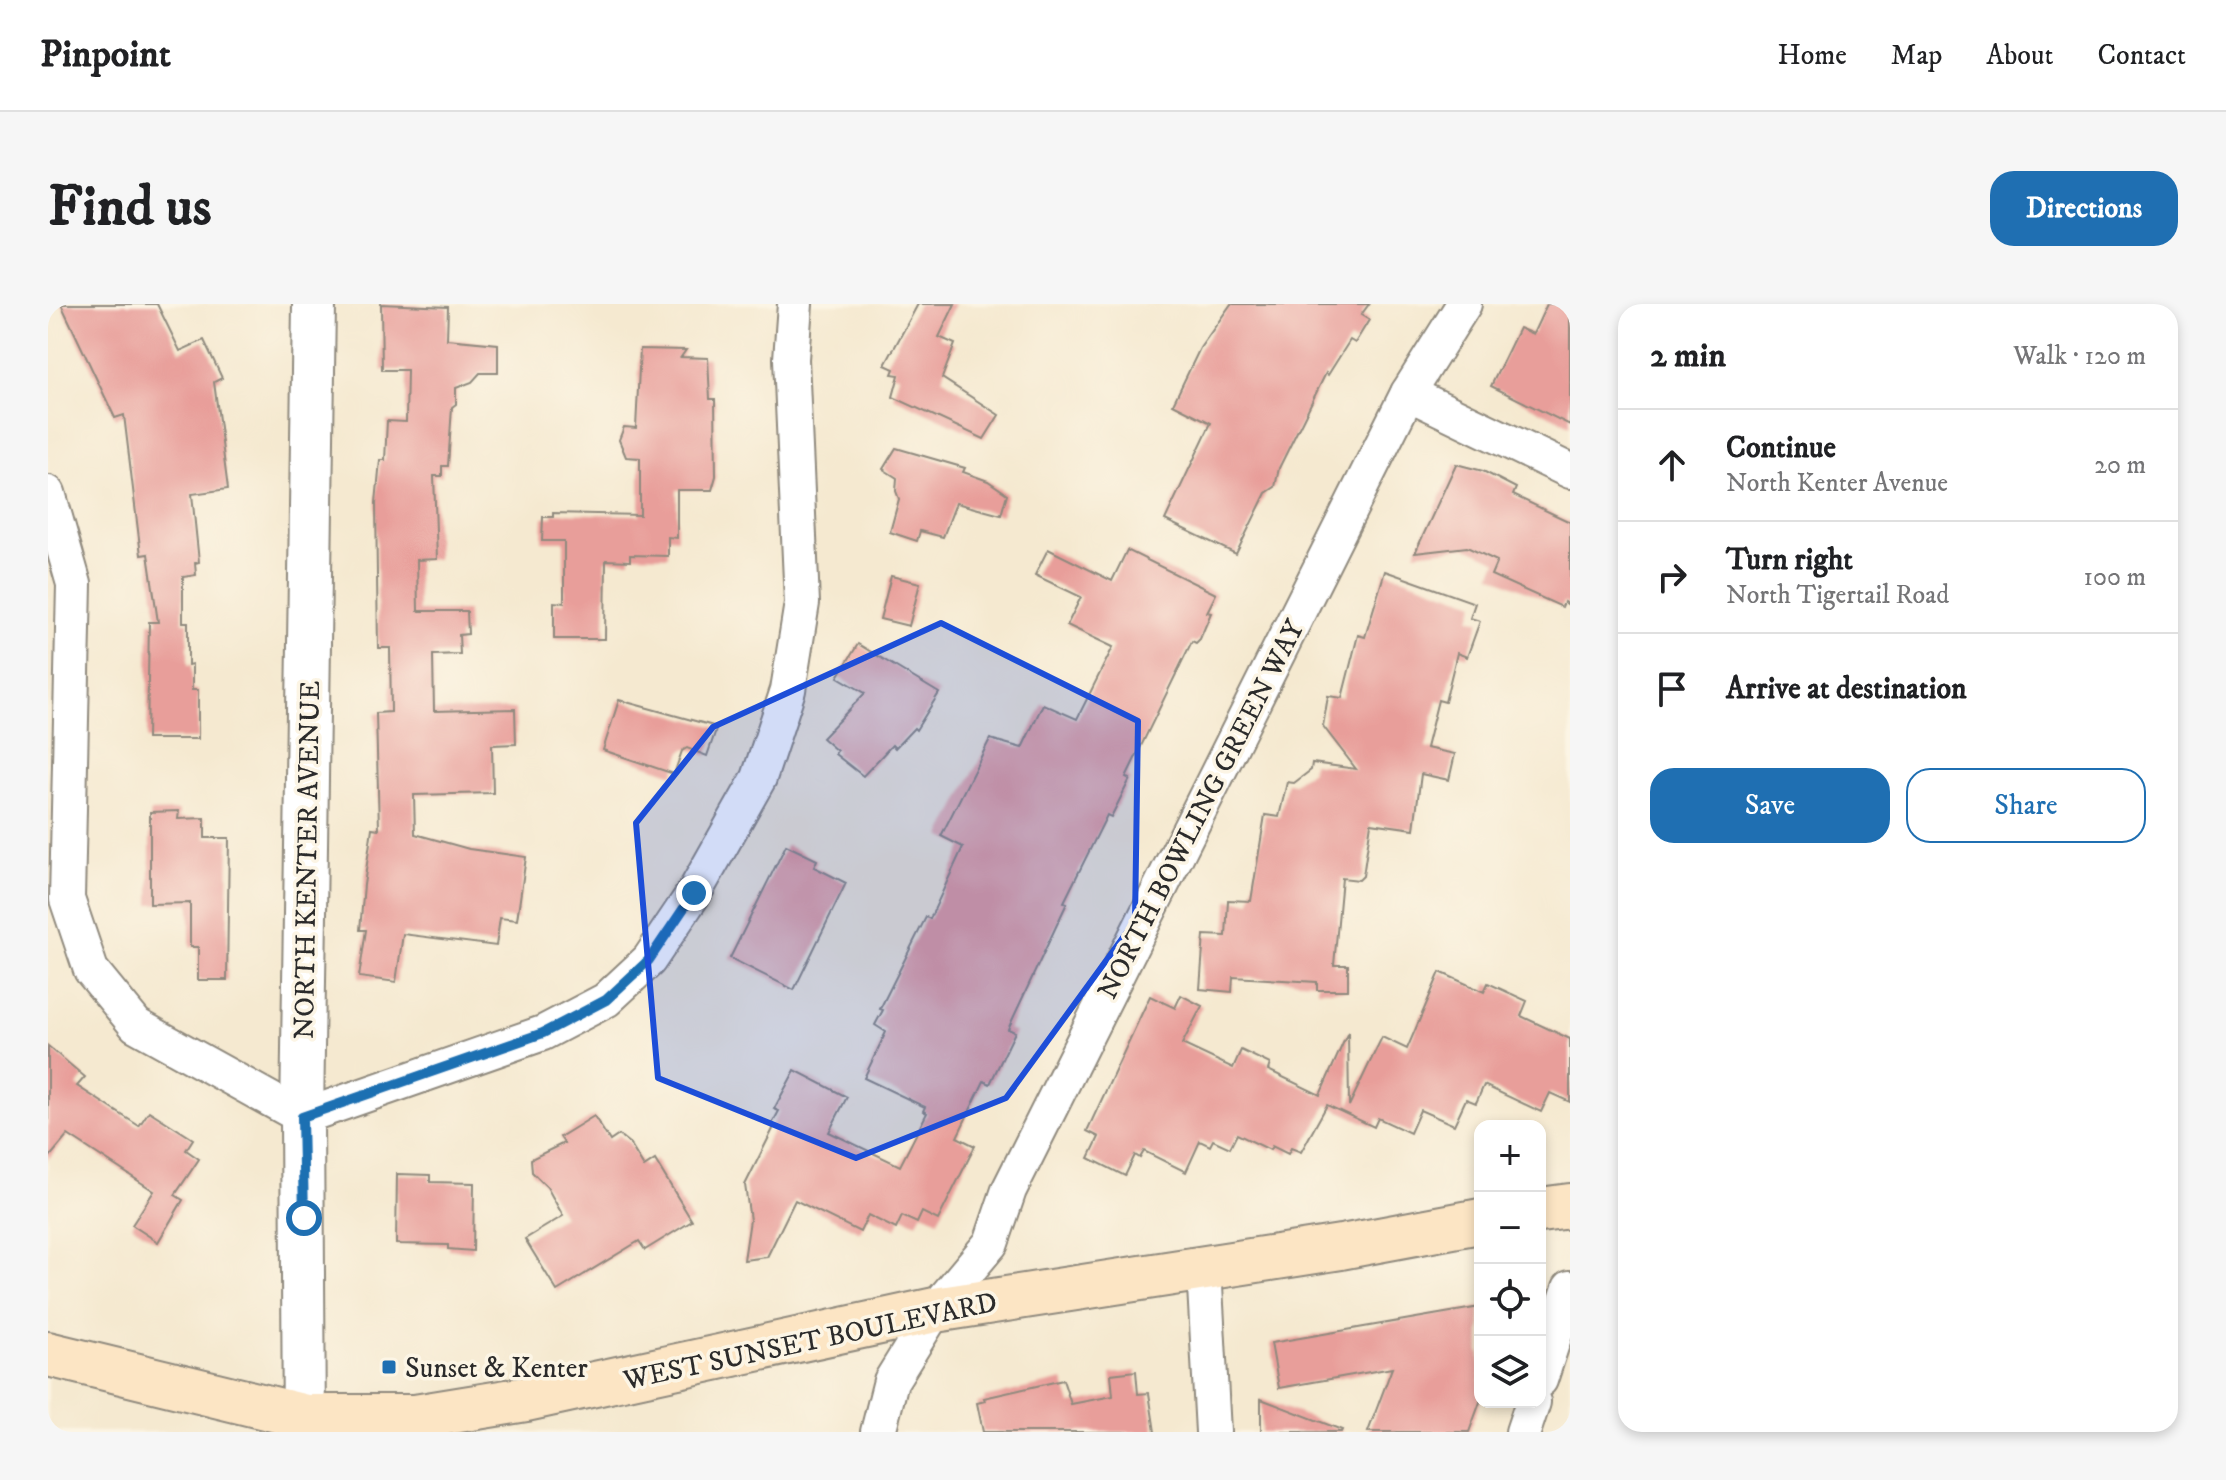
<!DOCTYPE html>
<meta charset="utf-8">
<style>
:root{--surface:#fff;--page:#f6f6f6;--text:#202124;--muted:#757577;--line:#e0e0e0;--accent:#1f6fb2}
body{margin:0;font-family:"IM FELL DW Pica",serif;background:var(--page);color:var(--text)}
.controls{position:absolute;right:24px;bottom:24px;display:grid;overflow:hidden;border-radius:16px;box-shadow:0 4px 12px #0003}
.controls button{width:72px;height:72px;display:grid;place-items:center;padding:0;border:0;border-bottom:2px solid var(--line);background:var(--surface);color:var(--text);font:40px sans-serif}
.stop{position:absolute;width:24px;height:24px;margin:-18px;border:6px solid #1f6fb2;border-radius:50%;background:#fff}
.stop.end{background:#1f6fb2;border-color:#fff;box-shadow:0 2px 8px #0008}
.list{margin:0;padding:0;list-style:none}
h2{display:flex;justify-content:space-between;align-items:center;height:104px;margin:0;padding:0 32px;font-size:34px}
h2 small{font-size:26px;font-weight:400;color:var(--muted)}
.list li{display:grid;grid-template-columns:52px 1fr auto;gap:24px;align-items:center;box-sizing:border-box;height:112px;padding:0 32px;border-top:2px solid var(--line)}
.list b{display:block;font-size:30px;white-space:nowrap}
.list p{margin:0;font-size:26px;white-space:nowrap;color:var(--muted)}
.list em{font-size:26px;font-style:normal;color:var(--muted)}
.actions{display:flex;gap:16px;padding:24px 32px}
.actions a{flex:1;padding:18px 0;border:2px solid var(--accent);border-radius:24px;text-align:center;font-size:28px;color:var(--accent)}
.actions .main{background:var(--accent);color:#fff}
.icon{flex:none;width:44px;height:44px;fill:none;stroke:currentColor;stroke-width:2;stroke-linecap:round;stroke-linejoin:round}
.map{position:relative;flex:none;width:1522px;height:1128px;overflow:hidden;border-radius:24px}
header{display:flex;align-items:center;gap:48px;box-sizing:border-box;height:112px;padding:0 40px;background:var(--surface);border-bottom:2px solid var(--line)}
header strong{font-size:38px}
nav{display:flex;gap:44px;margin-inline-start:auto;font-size:28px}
.intro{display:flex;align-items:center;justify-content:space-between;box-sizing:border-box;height:192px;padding:0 48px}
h1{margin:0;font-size:56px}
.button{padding:20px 36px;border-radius:24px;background:var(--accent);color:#fff;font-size:28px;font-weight:700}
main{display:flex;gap:48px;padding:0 48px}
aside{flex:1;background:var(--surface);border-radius:24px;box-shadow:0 4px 12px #0003}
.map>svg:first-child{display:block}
.building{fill:#e89e9a}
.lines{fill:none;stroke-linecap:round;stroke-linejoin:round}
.minor-casing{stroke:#908a7e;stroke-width:38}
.tertiary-casing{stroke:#908a7e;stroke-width:46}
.secondary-casing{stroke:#908a7e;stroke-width:48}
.minor{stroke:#fff;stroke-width:34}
.tertiary{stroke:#fff;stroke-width:42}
.secondary{stroke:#fce5c4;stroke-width:44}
.route{stroke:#1f6fb2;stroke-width:10}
.marked{fill:#1d4ed8;fill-opacity:0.2;stroke:#1d4ed8;stroke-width:6;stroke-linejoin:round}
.poi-dot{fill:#1f6fb2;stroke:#fcf5e5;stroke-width:3}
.labels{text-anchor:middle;stroke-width:7;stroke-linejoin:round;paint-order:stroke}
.street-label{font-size:28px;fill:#2b2b2b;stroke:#fcf5e5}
.poi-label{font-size:28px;fill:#2b2b2b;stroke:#fcf5e5;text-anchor:start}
</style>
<header>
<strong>Pinpoint</strong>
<nav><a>Home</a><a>Map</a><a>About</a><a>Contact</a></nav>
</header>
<div class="intro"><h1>Find us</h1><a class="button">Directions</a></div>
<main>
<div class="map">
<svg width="1522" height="1128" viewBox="0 0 1522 1128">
<rect width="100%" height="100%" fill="#fcf5e5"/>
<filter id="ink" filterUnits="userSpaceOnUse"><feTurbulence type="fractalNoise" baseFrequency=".0125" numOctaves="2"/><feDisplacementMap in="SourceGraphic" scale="16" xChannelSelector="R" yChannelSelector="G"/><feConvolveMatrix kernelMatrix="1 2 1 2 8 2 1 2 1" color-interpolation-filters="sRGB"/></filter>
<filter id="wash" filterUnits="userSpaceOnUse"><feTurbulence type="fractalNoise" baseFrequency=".006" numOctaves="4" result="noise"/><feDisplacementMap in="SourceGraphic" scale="32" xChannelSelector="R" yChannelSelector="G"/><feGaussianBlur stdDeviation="1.8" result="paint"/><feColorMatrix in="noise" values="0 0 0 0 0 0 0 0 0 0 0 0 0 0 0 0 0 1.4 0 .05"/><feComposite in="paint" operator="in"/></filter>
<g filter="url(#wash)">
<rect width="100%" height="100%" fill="#f5e9d0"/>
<g id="blocks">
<!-- building -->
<g class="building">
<polygon points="13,0 109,0 132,47 156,36 174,74 166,78 180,185 144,190 151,258 147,259 148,271 135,273 135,318 140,318 140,361 144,360 144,386 150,386 150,435 99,435 101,318 110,318 100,250 93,251 76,111 67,114"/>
<polygon points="333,0 400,3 399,35 450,40 450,69 432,69 424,78 408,84 408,100 404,103 400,162 394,162 394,172 386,172 389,255 369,256 370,307 419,307 420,330 411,331 412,350 385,351 386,407 467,405 468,440 444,441 445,489 366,491 367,530 421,545 478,553 469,616 452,614 448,642 355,630 348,678 311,673 318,626 312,626 316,581 324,524 331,525 328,409 343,408 342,344 330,344 328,199 332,156 337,156 339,117 358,118 359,66 334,66"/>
<polygon points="870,0 907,0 891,33 907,40 894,74 951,111 936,135 845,93 851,71 844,70 846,65 837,61"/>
<polygon points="1183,0 1321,0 1313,11 1321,16 1307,39 1302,36 1280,71 1278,69 1231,164 1227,183 1218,189 1188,250 1117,216 1163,119 1125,100 1152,44"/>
<polygon points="1499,0 1522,0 1522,121 1443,82 1471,24 1485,30"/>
<polygon points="592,45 638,46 633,53 660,54 662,95 667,95 668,172 664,186 629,186 629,234 620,233 620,252 582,251 582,257 558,256 557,335 506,335 506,298 516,299 516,237 494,237 495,213 505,213 505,209 592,211 592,154 578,153 571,136 576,123 588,124"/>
<polygon points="848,144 917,164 915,168 940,177 959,190 953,211 908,199 895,233 872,227 869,237 842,228 851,195 848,187 849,174 835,165"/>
<polygon points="1408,160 1435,167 1468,184 1465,191 1522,218 1522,302 1516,298 1514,303 1443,271 1449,257 1419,243 1367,249"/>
<polygon points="1000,245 1064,277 1079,246 1168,290 1159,308 1163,309 1152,335 1148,339 1144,337 1078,473 1082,475 1063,513 1059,511 1016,598 1019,599 960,725 967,728 942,780 936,777 909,833 927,842 890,916 874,908 869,919 854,912 848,925 820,911 812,928 747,896 719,953 696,956 702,916 697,881 726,823 723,822 731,807 726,805 747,766 799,793 781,828 852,862 879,809 875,807 877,803 816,774 838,728 827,721 835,706 832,705 878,613 882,615 915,543 893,532 942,435 974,444 995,400 1029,415 1065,343 1019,321 1033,293 987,271"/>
<polygon points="1337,267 1427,299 1422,314 1432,317 1419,353 1409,349 1397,398 1390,396 1378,444 1407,450 1401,476 1373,470 1366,525 1323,519 1315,572 1311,576 1294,574 1286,661 1300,661 1300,686 1269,686 1269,678 1185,673 1184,688 1152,685 1156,631 1178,632 1180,596 1203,597 1217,511 1231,513 1239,478 1246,479 1263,466 1264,459 1308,465 1275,422 1280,392 1294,394 1310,331 1317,333"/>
<polygon points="843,272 872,279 861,322 832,315"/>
<polygon points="810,340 891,389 868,426 866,424 847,444 844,441 815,472 787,450 789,447 774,434 817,389 790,373"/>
<polygon points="571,396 669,423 659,452 639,444 634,447 626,470 555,446"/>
<polygon points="131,507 130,515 157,514 157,534 181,534 179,676 150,676 150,643 142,643 142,599 102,600 102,508"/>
<polygon points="738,541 769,556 766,563 798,579 746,686 682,654"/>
<polygon points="1392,668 1436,688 1440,679 1479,697 1473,712 1522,735 1522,798 1502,789 1493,808 1436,781 1428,799 1418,795 1406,821 1372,806 1362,829 1330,814 1326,823 1279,801 1253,848 1243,844 1240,850 1224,842 1222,846 1189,830 1182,844 1165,836 1162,842 1152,837 1138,868 1096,847 1092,854 1087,851 1077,872 1041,854 1051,833 1039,827 1102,692 1127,704 1133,691 1154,702 1134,740 1185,764 1193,746 1222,760 1220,766 1272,791 1300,728 1301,802 1334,733 1359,745"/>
<polygon points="0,742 37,773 29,782 91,822 101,807 145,835 138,846 151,855 127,891 135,896 110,938 84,921 106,887 20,831 0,855"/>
<polygon points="546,812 562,837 571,831 582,840 596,863 607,856 644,917 597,946 591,937 509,987 477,935 515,912 499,883 484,868 483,855 516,839 512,833"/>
<polygon points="349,870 382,871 382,878 426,879 425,947 400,945 400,941 348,940"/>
<polygon points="1432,1003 1432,1098 1421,1128 1320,1128 1344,1064 1231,1084 1223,1039"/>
<polygon points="1088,1067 1090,1090 1101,1089 1107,1128 935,1128 929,1099 937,1097 936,1094 1015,1076 1023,1100 1065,1092 1063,1070"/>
<polygon points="1213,1095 1294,1126 1293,1128 1213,1128"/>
</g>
</g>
</g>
<g filter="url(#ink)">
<use href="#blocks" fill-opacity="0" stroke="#908a7e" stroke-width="2"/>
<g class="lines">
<defs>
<g id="minor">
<polyline points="1360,89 1522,167"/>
<polyline points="0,189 26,280 19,595 43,666 88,721 254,813 495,729 558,696 601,656 646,589 711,474 740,386 754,299 743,55 747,0"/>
<polyline points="1156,964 1165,1128"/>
<polyline points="1492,1076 1522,984"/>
<polyline points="830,1128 843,1077 887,1006 943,939 961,886 1360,89 1416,0"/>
<polyline points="1475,1128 1485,1098"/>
</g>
<polyline id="tertiary" points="256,1128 254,813 266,0"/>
<g id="secondary">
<polyline points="1492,906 1522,902"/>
<polyline points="0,1050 258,1113 367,1113 478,1095 887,1006 1293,943 1432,917"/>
</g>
</defs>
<!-- minor casing -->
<use href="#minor" class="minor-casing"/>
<!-- tertiary casing -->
<use href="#tertiary" class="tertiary-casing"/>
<!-- secondary casing -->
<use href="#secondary" class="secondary-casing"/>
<!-- minor -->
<use href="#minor" class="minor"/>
<!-- tertiary -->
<use href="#tertiary" class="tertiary"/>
<!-- secondary -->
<use href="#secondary" class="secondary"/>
</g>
</g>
<g class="lines" filter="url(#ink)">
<!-- route -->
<polyline class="route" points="256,914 254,813 495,729 558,696 601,656 646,589"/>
</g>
<!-- marked area -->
<path class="marked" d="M 893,319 L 1090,417 L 1087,617 L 958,794 L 808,854 L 610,774 L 588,519 L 665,423 Z"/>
<!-- markers -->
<rect class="poi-dot" x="333" y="1055" width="16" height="16" rx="4"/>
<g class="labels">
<!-- street labels -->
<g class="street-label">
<text transform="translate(1152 505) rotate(-63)" y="10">NORTH BOWLING GREEN WAY</text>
<text transform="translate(258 556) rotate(-89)" y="10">NORTH KENTER AVENUE</text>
<text transform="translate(762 1036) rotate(-12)" y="10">WEST SUNSET BOULEVARD</text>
</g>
<!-- poi labels -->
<g class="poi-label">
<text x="357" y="1073">Sunset &amp; Kenter</text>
</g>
</g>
</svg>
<div class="controls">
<button>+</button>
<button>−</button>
<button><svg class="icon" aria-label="locate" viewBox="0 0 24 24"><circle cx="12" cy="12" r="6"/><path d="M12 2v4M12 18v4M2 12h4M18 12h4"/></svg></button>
<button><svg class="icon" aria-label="layers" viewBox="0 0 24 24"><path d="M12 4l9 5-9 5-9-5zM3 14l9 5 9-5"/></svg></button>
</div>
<div class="stop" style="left:256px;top:914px"></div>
<div class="stop end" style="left:646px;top:589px"></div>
</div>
<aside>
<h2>2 min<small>Walk · 120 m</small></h2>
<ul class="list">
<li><svg class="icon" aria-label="ahead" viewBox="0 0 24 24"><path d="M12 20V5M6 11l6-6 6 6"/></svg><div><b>Continue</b><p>North Kenter Avenue</p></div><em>20 m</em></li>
<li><svg class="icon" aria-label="right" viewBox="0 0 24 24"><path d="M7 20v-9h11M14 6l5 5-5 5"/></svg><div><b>Turn right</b><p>North Tigertail Road</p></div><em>100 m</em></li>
<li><svg class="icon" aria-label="arrive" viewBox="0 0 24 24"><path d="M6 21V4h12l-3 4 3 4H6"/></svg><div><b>Arrive at destination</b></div></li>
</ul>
<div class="actions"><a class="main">Save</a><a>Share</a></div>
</aside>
</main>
